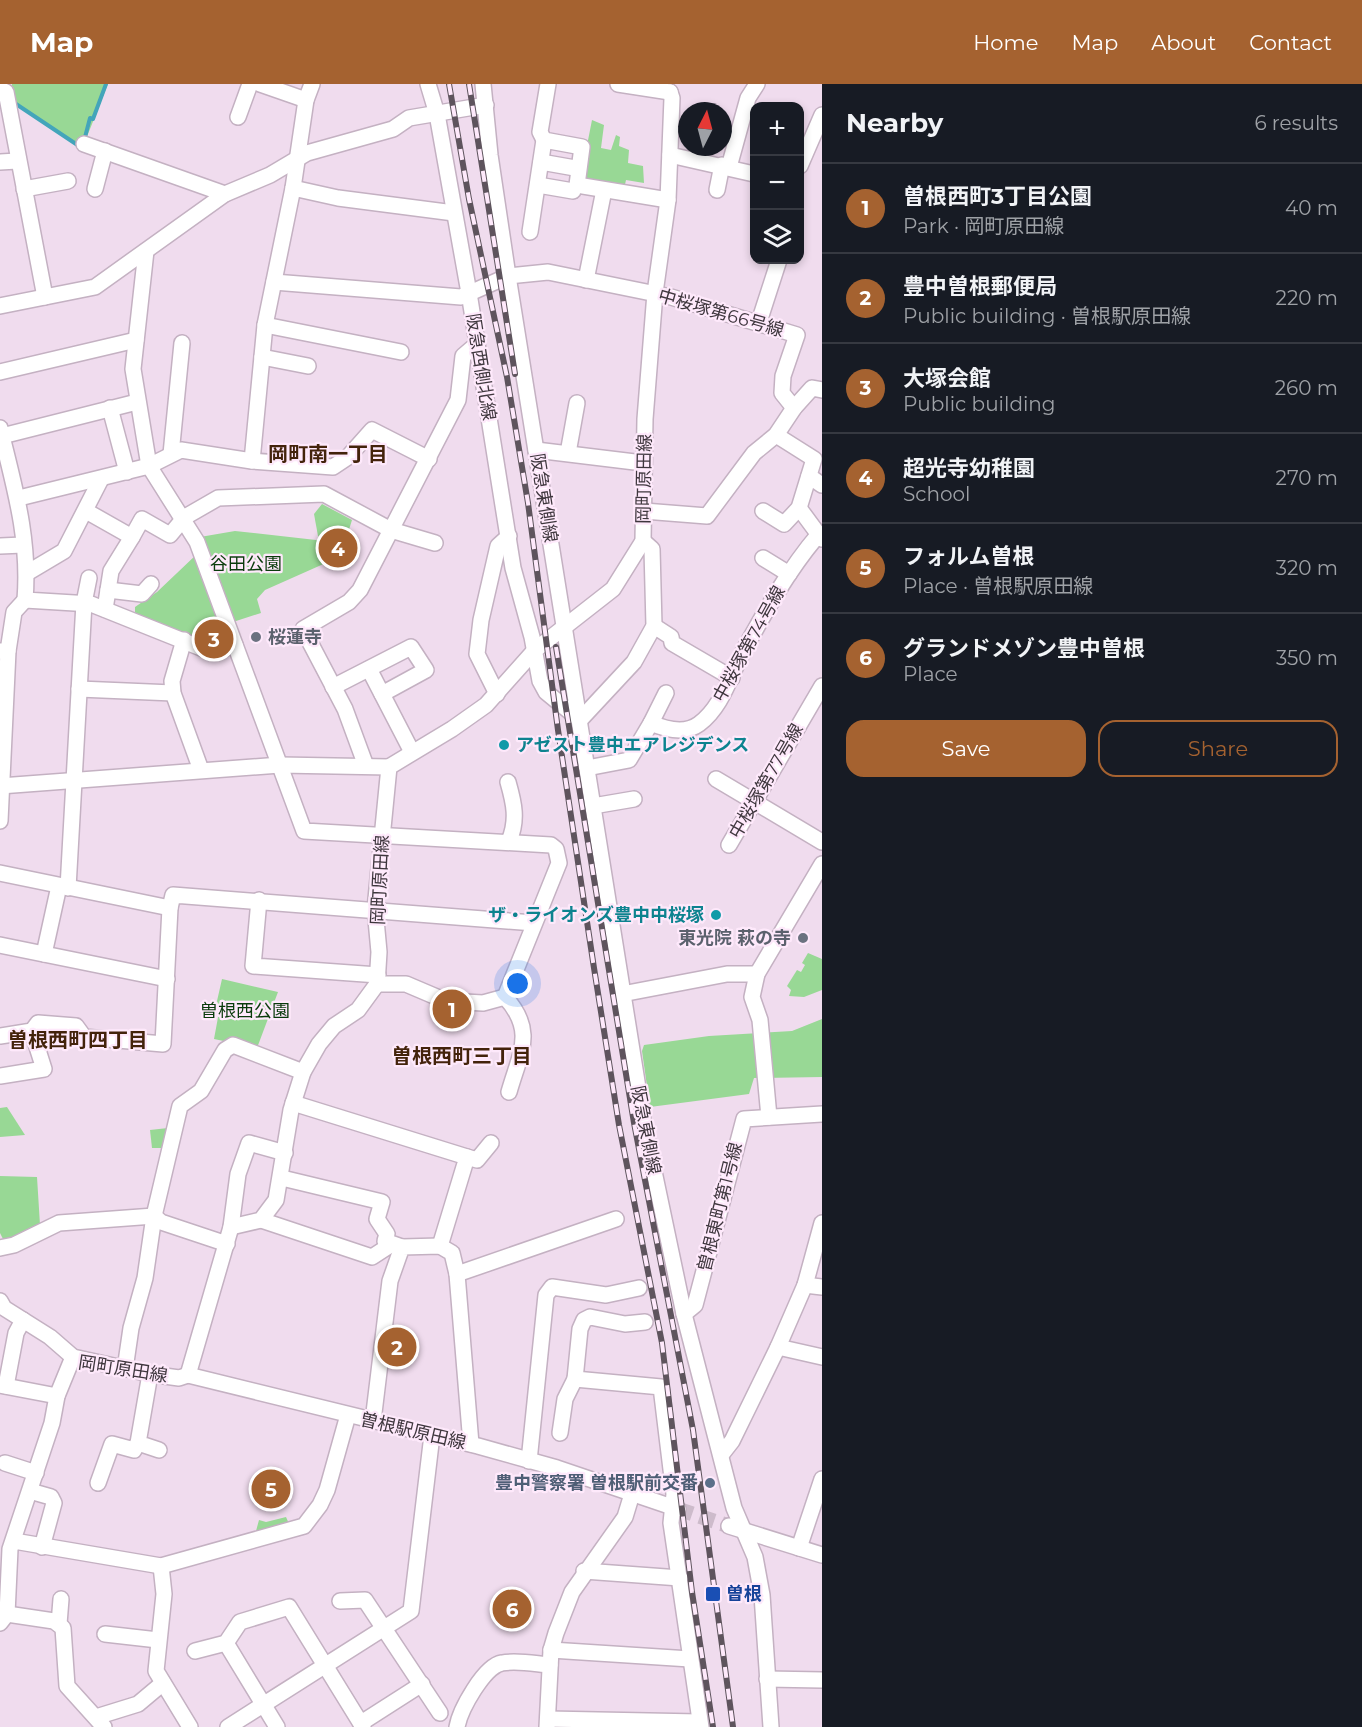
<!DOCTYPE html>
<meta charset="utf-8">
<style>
:root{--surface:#171b24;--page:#20242c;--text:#f1f3f6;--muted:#9ea1a6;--line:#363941;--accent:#a56230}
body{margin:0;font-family:Montserrat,"Noto Sans JP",sans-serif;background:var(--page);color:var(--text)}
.controls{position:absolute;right:18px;top:18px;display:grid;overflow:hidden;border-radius:12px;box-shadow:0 3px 9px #0003}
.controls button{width:54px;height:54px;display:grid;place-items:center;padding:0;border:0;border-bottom:2px solid var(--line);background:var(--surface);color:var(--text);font:30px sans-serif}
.compass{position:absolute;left:678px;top:18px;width:54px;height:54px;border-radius:50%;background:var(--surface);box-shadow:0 3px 9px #0003;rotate:6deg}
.you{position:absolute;left:518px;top:900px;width:21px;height:21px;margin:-15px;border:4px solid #fff;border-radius:50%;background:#1a73e8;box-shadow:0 0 0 9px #1a73e833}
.badge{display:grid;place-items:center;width:39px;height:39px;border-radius:50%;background:var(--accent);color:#fff;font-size:20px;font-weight:700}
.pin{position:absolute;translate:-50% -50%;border:3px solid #fff;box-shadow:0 2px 6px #0006}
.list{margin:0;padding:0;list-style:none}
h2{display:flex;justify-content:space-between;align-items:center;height:78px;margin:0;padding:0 24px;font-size:26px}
h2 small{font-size:20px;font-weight:400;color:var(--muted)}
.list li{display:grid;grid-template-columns:39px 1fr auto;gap:18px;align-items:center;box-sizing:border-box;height:90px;padding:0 24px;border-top:2px solid var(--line)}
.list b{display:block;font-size:22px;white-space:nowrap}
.list p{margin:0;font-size:20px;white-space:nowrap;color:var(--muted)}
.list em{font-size:20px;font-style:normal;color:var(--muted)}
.actions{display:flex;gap:12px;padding:18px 24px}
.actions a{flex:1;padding:14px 0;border:2px solid var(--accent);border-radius:18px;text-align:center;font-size:21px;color:var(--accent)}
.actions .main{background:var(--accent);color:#fff}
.icon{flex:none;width:33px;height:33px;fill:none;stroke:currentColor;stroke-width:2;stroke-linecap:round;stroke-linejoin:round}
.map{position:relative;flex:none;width:822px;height:1643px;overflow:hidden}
header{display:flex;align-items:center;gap:36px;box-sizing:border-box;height:84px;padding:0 30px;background:var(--accent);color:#fff}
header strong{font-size:28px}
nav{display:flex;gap:33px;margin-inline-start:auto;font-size:21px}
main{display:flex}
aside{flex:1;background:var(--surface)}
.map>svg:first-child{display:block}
.green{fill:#98d895}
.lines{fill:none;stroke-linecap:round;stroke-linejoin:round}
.stream{stroke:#43a5ba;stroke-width:4}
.minor-tunnel{stroke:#cdbbcb;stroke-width:15;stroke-dasharray:15 8;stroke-linecap:butt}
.minor-casing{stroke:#c4b1c2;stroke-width:18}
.minor{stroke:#fff;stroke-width:15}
.rail-casing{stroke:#5e545d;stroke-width:6}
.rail{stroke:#fee9fb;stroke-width:4;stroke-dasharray:11;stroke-linecap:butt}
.worship-dot{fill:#6b7280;stroke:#fee9fb;stroke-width:2}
.culture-dot{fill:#0f9aa8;stroke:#fee9fb;stroke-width:2}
.service-dot{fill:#5c6f8a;stroke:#fee9fb;stroke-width:2}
.transit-dot{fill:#1a4fb4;stroke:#fee9fb;stroke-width:2}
.labels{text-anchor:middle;stroke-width:4.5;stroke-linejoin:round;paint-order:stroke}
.street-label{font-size:18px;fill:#3f373e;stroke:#fee9fb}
.park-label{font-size:18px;fill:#093b0b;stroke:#fee9fb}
.worship-label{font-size:18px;font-weight:bold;fill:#5b616d;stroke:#fee9fb;text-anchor:start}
.culture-label{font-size:18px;font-weight:bold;fill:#0d838f;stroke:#fee9fb;text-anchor:start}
.service-label{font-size:18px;font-weight:bold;fill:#4e5e75;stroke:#fee9fb;text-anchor:end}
.transit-label{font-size:18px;font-weight:bold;fill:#164399;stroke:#fee9fb;text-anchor:start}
.neighbourhood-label{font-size:20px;font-weight:bold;fill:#43230b;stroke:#fee9fb}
</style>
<header>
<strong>Map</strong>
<nav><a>Home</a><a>Map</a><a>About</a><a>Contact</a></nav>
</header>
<main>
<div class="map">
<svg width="822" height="1643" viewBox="0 0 822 1643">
<rect width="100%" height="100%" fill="#f0dcee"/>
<!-- green -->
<g class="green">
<polygon points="12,0 108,0 82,65 10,16"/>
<polygon points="592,36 604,41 601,64 611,66 616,51 620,53 619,62 629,66 628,79 643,82 644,99 626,96 624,105 580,97"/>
<polygon points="322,420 352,436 343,465 318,452 314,430"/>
<polygon points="235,447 316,456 333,468 328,478 265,506 257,515 261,529 233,538 200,453"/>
<polygon points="197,470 230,559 211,565 135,532 135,523 157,508"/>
<polygon points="808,869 822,875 822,906 804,913 789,912 791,906 787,902 797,886 801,888 805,881 802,879"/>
<polygon points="222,895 278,908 257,964 214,955 219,928 217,917"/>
<polygon points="441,921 467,921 462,937 437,929"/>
<polygon points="822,935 822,993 754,994 749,1010 650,1023 642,967 644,961 709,952 792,947"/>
<polygon points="7,1023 25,1051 0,1053 0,1024"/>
<polygon points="168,1044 163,1064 152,1064 150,1046"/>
<polygon points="0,1092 37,1093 40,1141 4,1157 0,1149"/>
<polygon points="286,1433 290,1442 263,1449 256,1447 259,1436 266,1438"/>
</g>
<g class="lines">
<!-- stream -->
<g class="stream">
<polyline points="13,18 79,62"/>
<polyline points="84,57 90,34 93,35 106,0"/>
</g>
<!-- minor-tunnel -->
<polyline class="minor-tunnel" points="678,1425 729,1442"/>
<defs>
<g id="minor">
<polyline points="260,0 306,16"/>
<polyline points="428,0 437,30 469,209 513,484 532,553 540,597 546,608 580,636"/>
<polyline points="483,0 490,71 508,192 643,1035 684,1230 734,1424 755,1473 762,1511 771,1643"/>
<polyline points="548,0 540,48 544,56 582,63 577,101 668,116"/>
<polyline points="618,0 670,8"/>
<polyline points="0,5 6,8 45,213"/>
<polyline points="238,33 250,0"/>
<polyline points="84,60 225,110"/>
<polyline points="670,71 754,90"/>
<polyline points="0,78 17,77"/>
<polyline points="541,78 575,84"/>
<polyline points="800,82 822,31"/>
<polyline points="729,83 748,14 757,0"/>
<polyline points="538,101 573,107"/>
<polyline points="293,104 338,114 454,129"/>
<polyline points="24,105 68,97"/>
<polyline points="95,105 105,67"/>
<polyline points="717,106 722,81"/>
<polyline points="530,148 544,56"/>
<polyline points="146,167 133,285 149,382 197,458 304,747 551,761 556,765 559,779 505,913 483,919 446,917 406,900 377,900"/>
<polyline points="586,196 604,106"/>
<polyline points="274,198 461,213 508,192 548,188 671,213 797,251 783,292 782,309 794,324"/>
<polyline points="0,222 95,203 225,110 270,91 307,69 393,45 409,34 486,21"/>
<polyline points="759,238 779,176"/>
<polyline points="265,241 401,268"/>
<polyline points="262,273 308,282"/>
<polyline points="0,288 136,256"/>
<polyline points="110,324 127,388"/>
<path d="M 0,344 C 14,402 30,454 25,516 L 91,520 L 211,568 L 235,561"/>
<polyline points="2,352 137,318"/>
<polyline points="536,366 643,379"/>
<polyline points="568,369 577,319"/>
<polyline points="171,370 182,259"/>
<polyline points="252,377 265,241 293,104 306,16 312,0"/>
<polyline points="809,392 822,401"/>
<polyline points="19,414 149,382 181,366 252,377 333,383 348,373 372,346 429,375"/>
<polyline points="799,424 822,455"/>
<polyline points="86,427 132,453 142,435 170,451 185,433 218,414 324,410 391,446 435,459"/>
<polyline points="644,427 707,432 754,369 776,351 794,324 812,304 822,306"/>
<polyline points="763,427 784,440 799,424 814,375 776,351"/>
<polyline points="0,462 23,461"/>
<polyline points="763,474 789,490"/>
<polyline points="27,489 64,467 101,395"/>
<polyline points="108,506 142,510 151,500"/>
<polyline points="105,525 111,487 132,453"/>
<polyline points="654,542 671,553 672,559 732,594"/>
<polyline points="184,556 172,597 173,609 201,686"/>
<polyline points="0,567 8,567 0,737"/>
<polyline points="8,567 14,528 25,516"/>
<polyline points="369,585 412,668"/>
<polyline points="333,603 411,563 426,586 382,610"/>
<polyline points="79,605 173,609"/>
<polyline points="497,610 477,570 481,536 498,462 509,452"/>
<polyline points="580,636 634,578 654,542 652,465 643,457"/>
<polyline points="651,639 666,609"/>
<polyline points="366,682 345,625 303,545 349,518 360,506 458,316 463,272 477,260"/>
<path d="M 587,684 L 629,676 L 651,639 C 665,645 684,651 699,640 C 723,622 730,591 744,566 C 766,526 789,485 819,450"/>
<polyline points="716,695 822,758"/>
<path d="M 508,698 C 514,719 518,736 509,757"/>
<polyline points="0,702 280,681 389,683"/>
<polyline points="593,722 634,715"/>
<polyline points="729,761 822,602"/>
<polyline points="0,789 170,824"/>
<polyline points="68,804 84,519 89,494"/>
<polyline points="259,816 253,882 378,891"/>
<polyline points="0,861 167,895"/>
<polyline points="44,870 59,802"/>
<polyline points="622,910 727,890 757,890"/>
<path d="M 505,913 C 536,947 520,969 509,1008"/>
<polyline points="0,952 32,947 38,939 76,942 84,953 163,960 170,824 173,811 534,839"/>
<polyline points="0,992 44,985 32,947"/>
<polyline points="293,1019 467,1073 440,1162"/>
<polyline points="769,1033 760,936 752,913 757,890 822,780"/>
<polyline points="467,1073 477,1076 491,1059"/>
<polyline points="282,1094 382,1118 377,1135 387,1150 385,1157 402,1163"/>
<polyline points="261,1136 372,1173 392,1160"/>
<polyline points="231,1143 261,1136 276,1116 291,1026 303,988 319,960 334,942 358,926 377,900 379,868 375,825 389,683 452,645 486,621 535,566 613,505 643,457 645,335 655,209 668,116 672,14 670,8"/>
<polyline points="0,1164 14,1161 59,1139 154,1132 161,1138 227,1160"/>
<polyline points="805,1201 822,1203"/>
<polyline points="0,1217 4,1224 50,1253 73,1273 150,1290 179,1294 188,1291"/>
<polyline points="684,1230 695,1221 744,1035 822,1030"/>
<polyline points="778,1263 822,1273"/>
<polyline points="125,1285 131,1244 145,1194 154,1132 180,1022 201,1007 225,966 233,961 303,988"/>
<polyline points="150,1290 138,1359 159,1366"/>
<polyline points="188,1291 478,1362 557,1384 678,1425"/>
<polyline points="188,1291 231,1143 238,1090 249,1059 285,1069"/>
<polyline points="575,1295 661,1303 674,1410 671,1439 701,1643"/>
<polyline points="0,1301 57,1312"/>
<polyline points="6,1302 16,1249 23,1236"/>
<polyline points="373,1337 390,1197 402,1163 440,1162 452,1169 457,1190"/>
<polyline points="560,1349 565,1315 575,1295 580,1245 584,1236 590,1233 625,1240 645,1238"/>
<polyline points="471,1360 457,1190 616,1135"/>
<polyline points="721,1371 732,1357 778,1263 805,1201 822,1139"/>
<polyline points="529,1377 546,1211 552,1203 606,1211 639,1204"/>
<polyline points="5,1379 36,1389"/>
<polyline points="98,1399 112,1360 134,1366 138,1359"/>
<polyline points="30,1407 51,1413 54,1419 42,1463"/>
<polyline points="729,1442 822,1471"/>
<polyline points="14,1457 161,1482 304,1442 320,1421 327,1406 348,1331"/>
<polyline points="799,1464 822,1395"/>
<polyline points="161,1482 164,1510 156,1587 190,1643"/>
<polyline points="584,1487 680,1494"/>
<polyline points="340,1517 365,1516 440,1629"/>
<polyline points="7,1530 54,1537 63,1544 67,1602 104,1643"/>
<polyline points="0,1539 7,1530 10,1465 52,1339 57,1312 73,1273"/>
<polyline points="59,1540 61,1515"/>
<polyline points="105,1550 158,1556"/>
<polyline points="226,1559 277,1643"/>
<polyline points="551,1566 690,1575"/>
<polyline points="195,1567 226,1559 240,1538 289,1523 363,1643"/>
<polyline points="767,1595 822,1596"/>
<polyline points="96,1633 138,1620 163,1599"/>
<polyline points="548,1635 699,1638"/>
<polyline points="361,1639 422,1600"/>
<polyline points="228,1643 411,1527 432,1351"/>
<path d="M 457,1643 C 460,1626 484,1582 502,1579 C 517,1576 536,1580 550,1581"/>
<polyline points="547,1643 551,1566 556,1549 572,1508 625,1433 632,1410"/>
</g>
</defs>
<!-- minor casing -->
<use href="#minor" class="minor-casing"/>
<!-- minor -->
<use href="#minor" class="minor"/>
<defs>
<g id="rail">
<polyline points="449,0 469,115 507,293 528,419 558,646 594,884 619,1041 662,1259 692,1508 713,1643"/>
<polyline points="469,0 515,290"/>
<polyline points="556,563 634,1039 693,1346 733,1643"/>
</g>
</defs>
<!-- rail casing -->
<use href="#rail" class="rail-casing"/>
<!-- rail -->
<use href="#rail" class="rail"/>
</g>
<!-- markers -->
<g class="worship-dot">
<circle cx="256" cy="553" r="6"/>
<circle cx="803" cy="854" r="6"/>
</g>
<g class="culture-dot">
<circle cx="504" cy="661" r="6"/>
<circle cx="716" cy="831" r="6"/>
</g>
<circle class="service-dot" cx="710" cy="1399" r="6"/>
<rect class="transit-dot" x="705" y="1502" width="16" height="16" rx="3"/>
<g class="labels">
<!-- street labels -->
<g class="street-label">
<text transform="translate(721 229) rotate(16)" y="6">中桜塚第66号線</text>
<text transform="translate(481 283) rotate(81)" y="6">阪急西側北線</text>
<text transform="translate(644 395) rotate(-89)" y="6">岡町原田線</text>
<text transform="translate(544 414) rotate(81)" y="6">阪急東側線</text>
<text transform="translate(749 560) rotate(-61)" y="6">中桜塚第74号線</text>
<text transform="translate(766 697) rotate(-60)" y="6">中桜塚第77号線</text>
<text transform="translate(380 796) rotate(-87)" y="6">岡町原田線</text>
<text transform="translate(646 1046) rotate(79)" y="6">阪急東側線</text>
<text transform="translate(720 1123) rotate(-76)" y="6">曽根東町第1号線</text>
<text transform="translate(123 1285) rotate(9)" y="6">岡町原田線</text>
<text transform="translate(413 1347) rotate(13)" y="6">曽根駅原田線</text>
</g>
<!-- park labels -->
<g class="park-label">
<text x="246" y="486">谷田公園</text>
<text x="245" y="933">曽根西公園</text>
</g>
<!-- worship labels -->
<g class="worship-label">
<text x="268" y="559">桜蓮寺</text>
<text x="791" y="860" text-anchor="end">東光院 萩の寺</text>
</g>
<!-- culture labels -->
<g class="culture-label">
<text x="516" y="667">アゼスト豊中エアレジデンス</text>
<text x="704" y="837" text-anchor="end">ザ・ライオンズ豊中中桜塚</text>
</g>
<!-- service labels -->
<g class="service-label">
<text x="698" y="1405">豊中警察署 曽根駅前交番</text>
</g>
<!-- transit labels -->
<g class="transit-label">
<text x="726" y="1516">曽根</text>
</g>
<!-- neighbourhood labels -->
<g class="neighbourhood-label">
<text x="328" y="377">岡町南一丁目</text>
<text x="78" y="963">曽根西町四丁目</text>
<text x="462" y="979">曽根西町三丁目</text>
</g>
</g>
</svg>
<div class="controls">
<button>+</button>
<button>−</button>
<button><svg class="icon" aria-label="layers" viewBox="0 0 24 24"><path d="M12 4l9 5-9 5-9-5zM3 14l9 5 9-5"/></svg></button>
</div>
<svg class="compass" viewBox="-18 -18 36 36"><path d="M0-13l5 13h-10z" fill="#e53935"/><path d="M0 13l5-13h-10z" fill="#9ea1a6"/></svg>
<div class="you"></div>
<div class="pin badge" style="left:452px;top:925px">1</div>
<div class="pin badge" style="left:397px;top:1263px">2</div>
<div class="pin badge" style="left:214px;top:555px">3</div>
<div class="pin badge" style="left:338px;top:464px">4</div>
<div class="pin badge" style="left:271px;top:1405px">5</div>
<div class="pin badge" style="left:512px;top:1525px">6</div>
</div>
<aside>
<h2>Nearby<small>6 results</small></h2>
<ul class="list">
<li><span class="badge">1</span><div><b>曽根西町3丁目公園</b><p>Park · 岡町原田線</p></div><em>40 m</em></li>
<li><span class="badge">2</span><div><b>豊中曽根郵便局</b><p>Public building · 曽根駅原田線</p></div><em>220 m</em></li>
<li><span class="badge">3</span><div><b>大塚会館</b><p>Public building</p></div><em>260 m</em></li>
<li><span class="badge">4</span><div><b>超光寺幼稚園</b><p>School</p></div><em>270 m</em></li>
<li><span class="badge">5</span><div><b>フォルム曽根</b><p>Place · 曽根駅原田線</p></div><em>320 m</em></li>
<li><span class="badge">6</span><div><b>グランドメゾン豊中曽根</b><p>Place</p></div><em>350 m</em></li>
</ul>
<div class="actions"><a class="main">Save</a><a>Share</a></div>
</aside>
</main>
